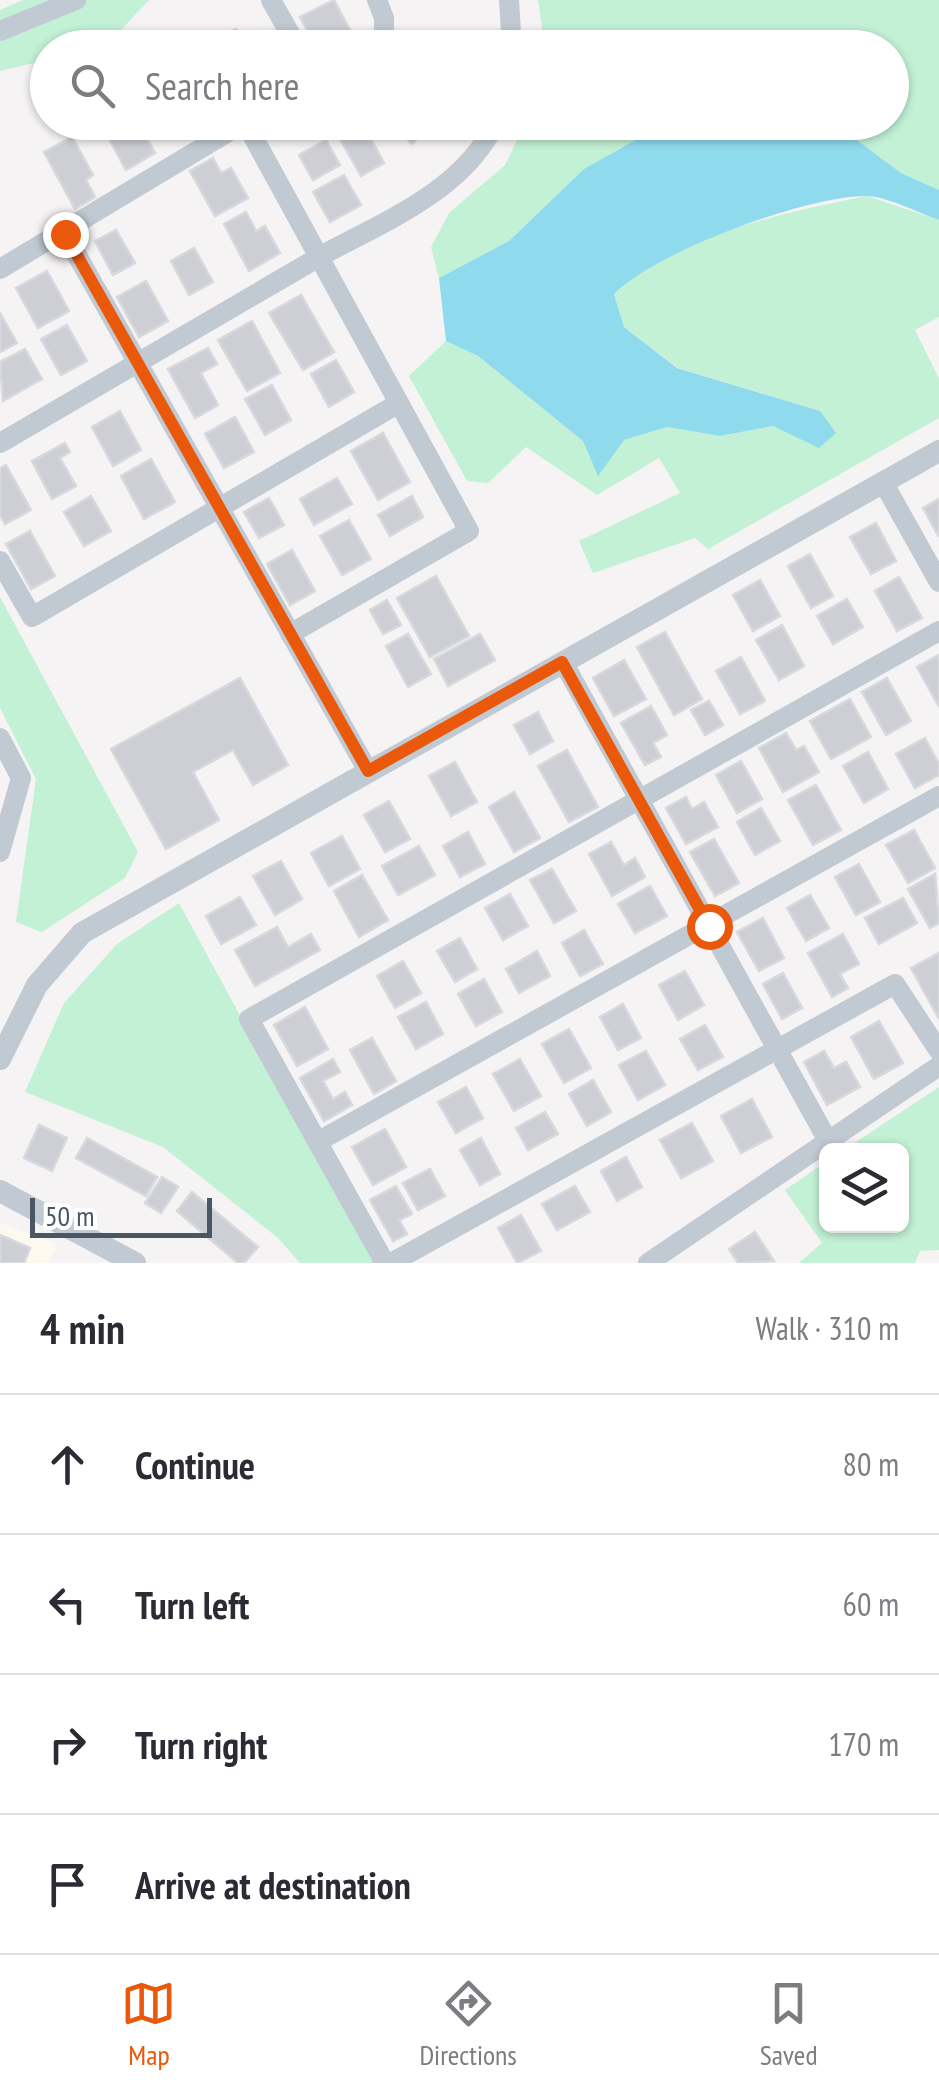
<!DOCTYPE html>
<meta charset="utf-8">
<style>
:root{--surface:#fff;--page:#f2f2f3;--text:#2b2b33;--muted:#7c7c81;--line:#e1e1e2;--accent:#ea580c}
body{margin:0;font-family:"PT Sans Narrow",sans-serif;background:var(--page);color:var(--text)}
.controls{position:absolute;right:30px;bottom:30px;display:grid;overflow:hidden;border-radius:15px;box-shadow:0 2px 8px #0004}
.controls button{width:90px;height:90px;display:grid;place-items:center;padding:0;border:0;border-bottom:2px solid var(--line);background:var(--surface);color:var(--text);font:50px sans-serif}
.scale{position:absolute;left:30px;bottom:25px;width:182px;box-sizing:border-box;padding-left:10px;border:5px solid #4a5661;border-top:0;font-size:28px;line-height:35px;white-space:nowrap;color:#4a5661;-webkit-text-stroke:8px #fff;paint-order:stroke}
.stop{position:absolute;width:30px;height:30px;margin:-22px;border:8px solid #ea580c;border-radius:50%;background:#fff}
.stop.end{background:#ea580c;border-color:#fff;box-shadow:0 2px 10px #0008}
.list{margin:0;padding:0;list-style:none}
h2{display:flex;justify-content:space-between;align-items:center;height:130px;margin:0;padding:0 40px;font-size:42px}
h2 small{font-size:32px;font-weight:400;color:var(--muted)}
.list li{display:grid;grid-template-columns:65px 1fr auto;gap:30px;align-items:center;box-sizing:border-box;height:140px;padding:0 40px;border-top:2px solid var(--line)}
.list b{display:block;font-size:38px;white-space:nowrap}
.list em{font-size:32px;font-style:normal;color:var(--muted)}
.icon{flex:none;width:55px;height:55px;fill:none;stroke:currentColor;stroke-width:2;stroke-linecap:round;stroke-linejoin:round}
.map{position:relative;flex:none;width:939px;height:1263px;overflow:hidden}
.search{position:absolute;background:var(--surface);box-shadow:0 2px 8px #0004;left:30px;right:30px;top:30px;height:110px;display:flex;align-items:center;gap:25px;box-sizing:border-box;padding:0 35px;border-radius:55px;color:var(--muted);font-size:38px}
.sheet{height:690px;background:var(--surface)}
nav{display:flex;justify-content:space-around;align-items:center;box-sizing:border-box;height:140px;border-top:2px solid var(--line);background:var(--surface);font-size:28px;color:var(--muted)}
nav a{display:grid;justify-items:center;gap:5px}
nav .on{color:var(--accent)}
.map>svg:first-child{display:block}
.commercial{fill:#fdf9ef}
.green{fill:#c3f1d5}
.water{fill:#90daee}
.building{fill:#cdcfd5;stroke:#d7d9de;stroke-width:2.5}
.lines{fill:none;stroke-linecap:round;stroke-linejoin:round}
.minor{stroke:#c1cad2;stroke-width:20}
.tertiary{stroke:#c1cad2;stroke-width:22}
.route{stroke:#ea580c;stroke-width:12}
</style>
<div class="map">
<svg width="939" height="1263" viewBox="0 0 939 1263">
<rect width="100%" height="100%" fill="#f5f3f3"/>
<!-- commercial -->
<polygon class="commercial" points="0,1223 58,1244 48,1263 0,1263"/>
<!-- green -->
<g class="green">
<polygon points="23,0 149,0 105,47 48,48 47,60 0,71 0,10"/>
<polygon points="538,0 939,0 939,190 901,173 837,125 584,169 509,241 439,278 431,247 449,213 505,165 525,123 892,122 892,48 545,47"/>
<path d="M 867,196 L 939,220 L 939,317 L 915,330 L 939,379 L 939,418 L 708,549 L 695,538 L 593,573 L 579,541 L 680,493 L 659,458 L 597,495 L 526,447 L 488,483 L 467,481 L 409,376 L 446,341 L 478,356 L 583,441 L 624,440 L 667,427 L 720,436 L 773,426 L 820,411 L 678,368 L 624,327 L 614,294 C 678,234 783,213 867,196 Z"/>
<polygon points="0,597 138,852 125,878 42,932 16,922 36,779 0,708"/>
<polygon points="179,903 374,1263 300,1263 278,1238 163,1147 25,1092 64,1003 117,944"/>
<polygon points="939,1087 939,1250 920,1251 915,1263 799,1263 822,1243 785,1190 826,1162 826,1226 902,1226 902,1150 844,1150"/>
</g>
<!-- water -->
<path class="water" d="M 837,125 L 901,173 L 939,190 L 939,220 C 918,213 887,196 865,196 C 803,197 657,251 614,294 L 624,327 L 677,368 L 820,411 L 836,433 L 819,448 L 773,426 L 720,436 L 667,427 L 624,440 L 598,476 L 583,441 L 478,356 L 446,341 L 439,278 L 509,241 L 584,169 L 641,137 Z"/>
<!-- building -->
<g class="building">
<polygon points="334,0 352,34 328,48 317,48 300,17"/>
<polygon points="236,29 246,48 206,48 205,45"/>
<polygon points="138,122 155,153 126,170 101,124"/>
<polygon points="391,122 425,122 429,127 412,144"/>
<polygon points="365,128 384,163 361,176 341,141"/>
<polygon points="72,137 93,175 86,180 95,197 75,209 44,152"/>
<polygon points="326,140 340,165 313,180 299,155"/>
<polygon points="213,158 221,173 231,168 248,198 215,216 190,171"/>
<polygon points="344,175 361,205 330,222 313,192"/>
<polygon points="246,212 256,231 265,226 280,253 249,271 224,224"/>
<polygon points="116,230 135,263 113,275 95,241"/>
<polygon points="194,248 213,282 189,295 171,261"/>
<polygon points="47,271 69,311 38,328 16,288"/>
<polygon points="146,281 168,321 139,337 117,297"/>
<polygon points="301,295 334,352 303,370 269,313"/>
<polygon points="0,313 17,343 0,352"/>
<polygon points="252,321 280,373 247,391 218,340"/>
<polygon points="67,325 87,361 61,375 41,339"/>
<polygon points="208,348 217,364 201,373 218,405 195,418 168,369"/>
<polygon points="25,349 42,379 3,401 0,362"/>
<polygon points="336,360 354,392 329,407 311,374"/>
<polygon points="272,385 291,420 265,435 245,399"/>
<polygon points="120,411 141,450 113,466 92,427"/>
<polygon points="235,417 254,452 224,468 205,434"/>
<polygon points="383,433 410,482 378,500 351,451"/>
<polygon points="65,443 70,452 60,458 76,486 52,499 32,461"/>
<polygon points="151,459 175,502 144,519 121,476"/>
<polygon points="6,465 31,510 5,524 0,515 0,468"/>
<polygon points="337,478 352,504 314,525 300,499"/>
<polygon points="91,496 111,531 84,546 64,512"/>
<polygon points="412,496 423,517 390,536 378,515"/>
<polygon points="269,498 284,525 259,538 244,512"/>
<polygon points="939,499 939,537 923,508"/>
<polygon points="349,520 371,559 342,575 320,536"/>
<polygon points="876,523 896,561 871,574 850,537"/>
<polygon points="30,531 55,576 31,589 6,544"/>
<polygon points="292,550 315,591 290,605 267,564"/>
<polygon points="810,554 833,596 811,608 788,566"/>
<polygon points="436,576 469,636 430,657 397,598"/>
<polygon points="899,577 922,618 897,631 875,591"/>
<polygon points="760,580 780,616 753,631 733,595"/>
<polygon points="847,599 863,627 833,644 817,616"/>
<polygon points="387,600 401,625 383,634 370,610"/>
<polygon points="782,625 804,666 779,680 756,640"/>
<polygon points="665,632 702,699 674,715 637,647"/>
<polygon points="408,634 431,674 408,687 386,646"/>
<polygon points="480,634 495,660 448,686 434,659"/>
<polygon points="939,655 939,707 917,667"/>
<polygon points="741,657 765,701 740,714 716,671"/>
<polygon points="624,660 646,699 614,716 593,678"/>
<polygon points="240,678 288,765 253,785 233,750 193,772 219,820 166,849 111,749"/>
<polygon points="887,678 911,721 886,735 862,692"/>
<polygon points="850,699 871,737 831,759 810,721"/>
<polygon points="709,701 723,725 705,735 691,710"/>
<polygon points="651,706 667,735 653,743 661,757 645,765 621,723"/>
<polygon points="538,712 553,741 530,754 514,725"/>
<polygon points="786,733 796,750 804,746 819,772 783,792 759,748"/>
<polygon points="925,738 939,764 939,775 915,788 896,754"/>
<polygon points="567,750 598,807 569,822 538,766"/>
<polygon points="868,752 888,789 864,803 843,766"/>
<polygon points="741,761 762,799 737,813 716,775"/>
<polygon points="455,762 477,802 451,816 429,776"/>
<polygon points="816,785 841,830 813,845 788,800"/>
<polygon points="514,792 540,838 514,852 489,807"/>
<polygon points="686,797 692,809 704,802 718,827 686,844 666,808"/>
<polygon points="389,801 410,839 385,852 364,815"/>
<polygon points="761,808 780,841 755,855 737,822"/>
<polygon points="914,830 935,868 908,883 886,845"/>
<polygon points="468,832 485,864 460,877 443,846"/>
<polygon points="342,836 360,869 329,886 311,853"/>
<polygon points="714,839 739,883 715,896 690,852"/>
<polygon points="611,842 624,865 635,858 645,877 612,896 589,854"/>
<polygon points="419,846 435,875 398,895 382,866"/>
<polygon points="281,861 302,899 275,915 253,876"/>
<polygon points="859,864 880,902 856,915 835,877"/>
<polygon points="552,869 576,911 554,923 530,880"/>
<polygon points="935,874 939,923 930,928 908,889"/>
<polygon points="362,875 388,920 359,937 334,891"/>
<polygon points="650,886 667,916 635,933 618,904"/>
<polygon points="510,894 528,926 503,940 485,908"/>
<polygon points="810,895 829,928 806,941 787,908"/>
<polygon points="240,897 256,925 221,944 206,916"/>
<polygon points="903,898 917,923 879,944 865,918"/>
<polygon points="763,918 784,958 759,971 737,932"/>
<polygon points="277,927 288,947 311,934 320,950 255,986 235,950"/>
<polygon points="584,930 603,964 580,976 562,943"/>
<polygon points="843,934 859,964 840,974 848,988 832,997 808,953"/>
<polygon points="460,938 477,969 455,982 437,951"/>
<polygon points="537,951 550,976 519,993 506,969"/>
<polygon points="939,953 939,1019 911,968"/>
<polygon points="403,961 421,993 395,1008 377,976"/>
<polygon points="685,971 704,1005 678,1020 659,985"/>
<polygon points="783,973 802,1008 782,1019 763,984"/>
<polygon points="484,979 502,1012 476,1026 458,994"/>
<polygon points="426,1002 443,1034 416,1049 398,1017"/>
<polygon points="623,1004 641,1038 618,1050 600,1017"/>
<polygon points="305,1007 328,1049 297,1066 274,1025"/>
<polygon points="879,1021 903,1063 874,1079 851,1037"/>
<polygon points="705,1025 723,1057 698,1070 680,1039"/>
<polygon points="569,1029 591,1068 564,1083 542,1044"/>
<polygon points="372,1038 396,1081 374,1094 350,1050"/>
<polygon points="646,1051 665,1085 638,1100 619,1065"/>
<polygon points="824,1051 834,1068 846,1062 860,1087 827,1105 804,1062"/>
<polygon points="333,1059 340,1072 323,1081 333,1099 345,1092 352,1105 324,1121 300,1078"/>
<polygon points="520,1059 541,1096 514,1111 493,1074"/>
<polygon points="593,1080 611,1112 587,1126 569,1094"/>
<polygon points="466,1087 483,1118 456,1133 438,1102"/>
<polygon points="752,1099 772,1137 741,1153 721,1116"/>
<polygon points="545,1112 558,1134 528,1150 516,1128"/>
<polygon points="692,1123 713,1161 681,1178 660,1140"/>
<polygon points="39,1125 67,1138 52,1171 24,1158"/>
<polygon points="385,1129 406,1167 373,1185 352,1147"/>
<polygon points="87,1138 157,1177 146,1196 76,1158"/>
<polygon points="481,1138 500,1174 480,1185 460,1150"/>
<polygon points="626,1157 642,1187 617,1201 601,1171"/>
<polygon points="430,1169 445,1196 418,1210 403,1183"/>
<polygon points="162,1177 178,1187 161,1213 145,1203"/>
<polygon points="396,1186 412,1214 399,1220 407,1234 393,1241 370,1200"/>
<polygon points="575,1186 590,1212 557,1230 542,1204"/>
<polygon points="192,1192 258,1247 244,1263 238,1263 177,1211"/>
<polygon points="521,1215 541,1251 517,1263 498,1228"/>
<polygon points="755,1232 774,1261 738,1263 729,1249"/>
<polygon points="0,1235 30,1248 24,1263 0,1263"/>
</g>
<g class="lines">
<!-- minor -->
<g class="minor">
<polyline points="271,0 298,48"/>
<polyline points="377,0 384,18 384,48"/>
<polyline points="509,0 512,48"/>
<polyline points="0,31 76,0"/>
<polyline points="65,234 368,771"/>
<polyline points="0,269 245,122 319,257 0,443"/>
<polyline points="883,482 939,582"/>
<polyline points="0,561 32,617 399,403"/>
<path d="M 290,634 L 469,531 L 319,257 C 382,222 463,192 496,122"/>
<polyline points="563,662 828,1141"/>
<polyline points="0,738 21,778 0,852"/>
<polyline points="319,1141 939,796"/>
<polyline points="385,1263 249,1019 939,631"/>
<polyline points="391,1263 895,984 939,1051"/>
<polyline points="648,1263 939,1066"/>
</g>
<!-- tertiary -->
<g class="tertiary">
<polyline points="0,1059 37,985 82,933 939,451"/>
<polyline points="0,1191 135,1263"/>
</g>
</g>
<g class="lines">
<!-- route -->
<polyline class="route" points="65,234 368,771 562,662 709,926"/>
</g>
</svg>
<div class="controls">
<button><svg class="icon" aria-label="layers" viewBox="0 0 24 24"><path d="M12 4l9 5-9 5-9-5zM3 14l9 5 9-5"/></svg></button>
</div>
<div class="scale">50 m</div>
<div class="stop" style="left:709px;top:926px"></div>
<div class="stop end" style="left:65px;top:234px"></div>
<div class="search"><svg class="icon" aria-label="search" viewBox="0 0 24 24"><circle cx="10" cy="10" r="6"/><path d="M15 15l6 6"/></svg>Search here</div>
</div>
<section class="sheet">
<h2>4 min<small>Walk · 310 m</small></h2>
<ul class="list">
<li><svg class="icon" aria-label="ahead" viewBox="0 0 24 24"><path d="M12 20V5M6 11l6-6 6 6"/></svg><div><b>Continue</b></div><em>80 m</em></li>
<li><svg class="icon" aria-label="left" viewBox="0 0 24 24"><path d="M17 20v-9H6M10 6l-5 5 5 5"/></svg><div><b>Turn left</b></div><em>60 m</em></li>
<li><svg class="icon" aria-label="right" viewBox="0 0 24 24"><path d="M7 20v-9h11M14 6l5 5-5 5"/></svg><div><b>Turn right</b></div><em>170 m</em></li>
<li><svg class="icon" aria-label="arrive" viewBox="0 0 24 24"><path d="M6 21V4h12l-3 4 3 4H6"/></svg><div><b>Arrive at destination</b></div></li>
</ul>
</section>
<nav>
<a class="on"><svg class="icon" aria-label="map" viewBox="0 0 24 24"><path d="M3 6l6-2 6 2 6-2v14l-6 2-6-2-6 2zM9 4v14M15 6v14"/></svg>Map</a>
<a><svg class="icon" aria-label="directions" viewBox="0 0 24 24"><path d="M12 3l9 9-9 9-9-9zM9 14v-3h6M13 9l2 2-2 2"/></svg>Directions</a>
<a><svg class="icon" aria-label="saved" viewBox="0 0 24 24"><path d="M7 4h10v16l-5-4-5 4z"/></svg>Saved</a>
</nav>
